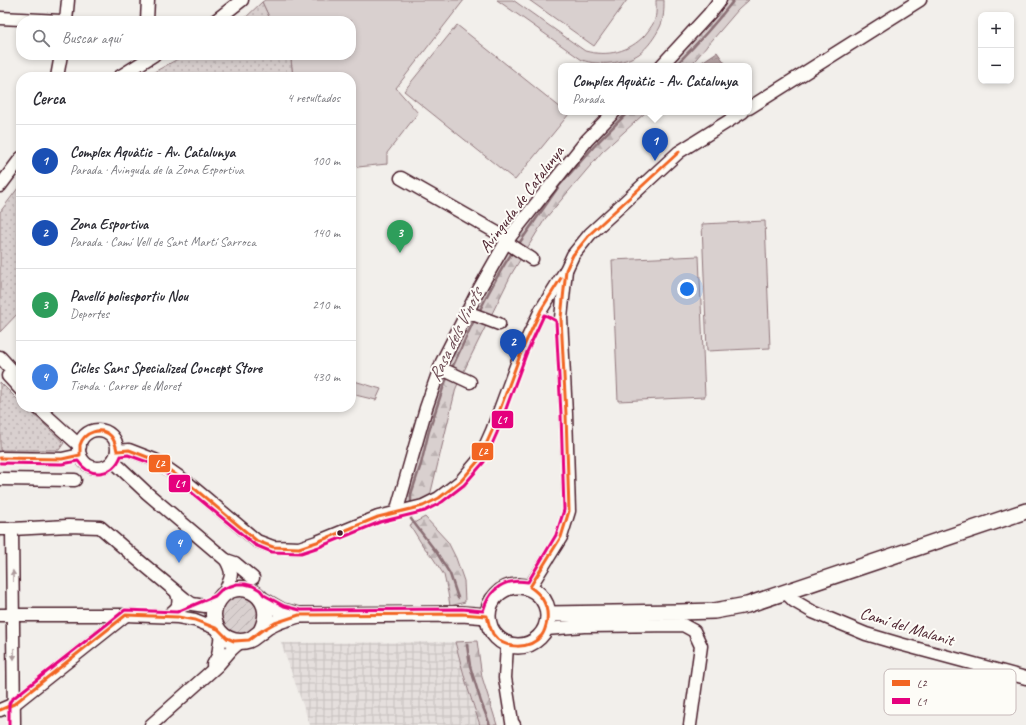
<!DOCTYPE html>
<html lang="es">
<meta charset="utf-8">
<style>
:root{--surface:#fff;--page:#f2f2f3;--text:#2b2b33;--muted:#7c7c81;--line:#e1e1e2;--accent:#c8321e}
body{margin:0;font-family:Caveat,sans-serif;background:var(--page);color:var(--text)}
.controls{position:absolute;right:12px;top:12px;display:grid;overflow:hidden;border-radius:8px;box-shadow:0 2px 6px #0003}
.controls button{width:36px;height:36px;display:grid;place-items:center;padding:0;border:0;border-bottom:1px solid var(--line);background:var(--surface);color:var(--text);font:20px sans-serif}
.you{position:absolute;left:687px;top:289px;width:14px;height:14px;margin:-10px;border:3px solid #fff;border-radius:50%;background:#1a73e8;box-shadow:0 0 0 6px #1a73e833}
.badge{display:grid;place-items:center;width:26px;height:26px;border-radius:50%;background:var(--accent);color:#fff;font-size:13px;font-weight:700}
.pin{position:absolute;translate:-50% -33px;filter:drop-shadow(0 1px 2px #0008)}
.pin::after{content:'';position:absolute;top:21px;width:14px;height:12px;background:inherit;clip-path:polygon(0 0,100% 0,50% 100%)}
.popup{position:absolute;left:558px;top:63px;width:194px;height:52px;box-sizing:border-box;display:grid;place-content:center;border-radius:8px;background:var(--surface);filter:drop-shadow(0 1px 3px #0005);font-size:13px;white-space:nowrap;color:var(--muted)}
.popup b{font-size:15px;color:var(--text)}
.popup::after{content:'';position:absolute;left:50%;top:100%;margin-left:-8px;border:8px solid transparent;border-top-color:var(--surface)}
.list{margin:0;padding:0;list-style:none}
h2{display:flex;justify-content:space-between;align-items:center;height:52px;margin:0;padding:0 16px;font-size:17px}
h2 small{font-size:13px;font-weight:400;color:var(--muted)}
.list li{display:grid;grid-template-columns:26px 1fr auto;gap:12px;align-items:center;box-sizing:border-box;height:72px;padding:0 16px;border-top:1px solid var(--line)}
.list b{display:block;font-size:15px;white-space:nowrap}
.list p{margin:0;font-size:13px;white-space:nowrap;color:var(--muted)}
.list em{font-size:13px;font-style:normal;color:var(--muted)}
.icon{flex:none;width:22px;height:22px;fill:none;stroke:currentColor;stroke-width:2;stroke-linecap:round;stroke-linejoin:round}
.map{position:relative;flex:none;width:1026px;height:725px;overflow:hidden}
.search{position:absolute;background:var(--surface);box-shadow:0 2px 6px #0003;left:16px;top:16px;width:340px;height:44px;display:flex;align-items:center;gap:10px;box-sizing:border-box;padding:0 14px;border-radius:16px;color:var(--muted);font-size:15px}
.panel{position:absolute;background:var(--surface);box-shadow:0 2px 6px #0003;left:16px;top:72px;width:340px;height:340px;border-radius:16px}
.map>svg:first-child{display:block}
.industrial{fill:url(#industrial-grid)}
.grass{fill:#d9d0cf;stroke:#92787d}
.forest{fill:url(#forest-firs);stroke:#92787d}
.park{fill:url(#park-dots);stroke:#92787d}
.garden{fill:url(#garden-furrows);stroke:#92787d}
.water{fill:url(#water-waves);stroke:#8b6f75}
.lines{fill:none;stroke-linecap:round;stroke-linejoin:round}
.stream{stroke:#8b6f75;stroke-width:2.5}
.minor-casing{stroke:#4a1f2b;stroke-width:15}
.major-casing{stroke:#4a1f2b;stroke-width:18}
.minor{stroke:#fdfcf7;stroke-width:12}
.major{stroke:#fdfcf7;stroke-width:15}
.bus-1-casing{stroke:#fdfcf7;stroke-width:6}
.bus-2-casing{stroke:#fdfcf7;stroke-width:6}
.bus-1{stroke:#f26522;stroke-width:3}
.bus-2{stroke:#e5007d;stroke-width:3}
.oneway{fill:#ac999b}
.bus-dot{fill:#4a1f2b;stroke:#fdfcf7;stroke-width:1.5}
.labels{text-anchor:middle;stroke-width:4;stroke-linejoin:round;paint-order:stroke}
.street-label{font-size:17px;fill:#4a1f2b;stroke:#fdfcf7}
.water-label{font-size:18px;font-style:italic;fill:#704e56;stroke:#fdfcf7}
.key{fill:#fdfcf7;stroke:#c7baba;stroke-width:1}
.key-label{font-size:11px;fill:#4a1f2b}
.line-badge{stroke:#fdfcf7;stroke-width:1.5}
.badge-label{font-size:11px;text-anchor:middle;font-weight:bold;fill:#fff}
</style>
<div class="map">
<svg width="1026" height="725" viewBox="0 0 1026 725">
<defs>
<pattern id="industrial-grid" width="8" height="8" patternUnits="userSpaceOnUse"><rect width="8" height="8" fill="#e5dfdd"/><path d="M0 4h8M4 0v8" fill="none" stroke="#c6bfbe"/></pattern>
<pattern id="forest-firs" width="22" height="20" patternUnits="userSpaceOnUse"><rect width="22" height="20" fill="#d9d0cf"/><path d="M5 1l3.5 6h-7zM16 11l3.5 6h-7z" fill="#bcb2b2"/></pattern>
<pattern id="park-dots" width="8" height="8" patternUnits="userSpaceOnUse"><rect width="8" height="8" fill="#d9d0cf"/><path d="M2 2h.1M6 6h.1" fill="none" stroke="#bcb2b2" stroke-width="1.8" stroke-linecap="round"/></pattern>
<pattern id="garden-furrows" width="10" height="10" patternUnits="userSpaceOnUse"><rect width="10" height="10" fill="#d9d0cf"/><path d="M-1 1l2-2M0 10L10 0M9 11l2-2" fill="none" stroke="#bcb2b2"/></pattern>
<pattern id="water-waves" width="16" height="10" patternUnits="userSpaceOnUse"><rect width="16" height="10" fill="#b7a5a6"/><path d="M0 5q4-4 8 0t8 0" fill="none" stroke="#978687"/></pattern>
</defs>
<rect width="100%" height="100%" fill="#f2efeb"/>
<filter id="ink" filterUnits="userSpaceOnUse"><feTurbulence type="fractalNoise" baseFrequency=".025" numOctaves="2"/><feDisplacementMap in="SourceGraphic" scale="8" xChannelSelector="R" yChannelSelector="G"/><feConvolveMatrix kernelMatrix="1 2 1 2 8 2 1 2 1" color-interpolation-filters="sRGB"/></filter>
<g filter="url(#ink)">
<!-- industrial -->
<polygon class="industrial" points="455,642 467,686 480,725 310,725 281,643"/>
<!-- grass -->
<g class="grass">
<polygon points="265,0 464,0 396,88 418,113 387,153 387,164 358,167 351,164 351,77 293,77 291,60 289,55 351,55 351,21 271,21 262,2"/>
<path d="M 497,0 L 513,0 L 585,51 C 608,57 629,52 645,35 C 648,31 652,26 654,22 C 657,15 656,7 656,0 L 664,0 C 664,9 664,19 660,27 C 655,37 648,47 639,54 C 623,64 599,66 582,60 Z"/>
<polygon points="529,0 627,0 594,46"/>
<polygon points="457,25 561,108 561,112 566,112 569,114 515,180 404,91"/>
<polygon points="765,221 770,348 707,351 702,224"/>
<polygon points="699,256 705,397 618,401 612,260"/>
<polygon points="351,380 381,389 376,400 351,394"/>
</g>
<!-- forest -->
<g class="forest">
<polygon points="726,0 749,0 738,10 690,66 663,66"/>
<polygon points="620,112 646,112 602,152 545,219 512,273 471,356 456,388 430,496 416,502 405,503 408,491 440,381 480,296 520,231 571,165"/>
<polygon points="425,517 448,542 456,558 464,581 465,602 450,606 448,593 444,575 433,558 423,546 410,525"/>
<polygon points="477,641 482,677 497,725 480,725 467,686 455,642"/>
</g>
<!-- park -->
<g class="park">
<polygon points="262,2 271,21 241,21 243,20"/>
<polygon points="185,55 289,55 291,60 293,77 145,77"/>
<polygon points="21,184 21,310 0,332 0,212"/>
<polygon points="0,382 21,403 21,407 26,407 64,443 59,450 0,450"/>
</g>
<!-- garden -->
<polygon class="garden" points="245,595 256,602 260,614 252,632 240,637 221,627 220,606 231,596"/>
<!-- water -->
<polygon class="water" points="717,52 727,66 696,66"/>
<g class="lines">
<!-- stream -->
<g class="stream">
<path d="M 675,66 C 696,45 716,23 734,0"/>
<polyline points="518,245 559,186 598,142 628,112"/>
<path d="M 479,312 C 489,291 500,270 514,250"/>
<polyline points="451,370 475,318"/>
<polyline points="411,505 411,494 421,464 429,431 444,385 448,376"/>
<polyline points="411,512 411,519 437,553 450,574 458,598"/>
<polyline points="467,645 470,666 481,702 490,725"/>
</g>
<defs>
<g id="minor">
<polyline points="0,18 61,21"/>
<polyline points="66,21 68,0"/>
<polyline points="147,21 148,0"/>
<polyline points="215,21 242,0"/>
<polyline points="661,66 709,14 720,0"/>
<polyline points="57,77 61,55"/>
<polyline points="119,77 154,55"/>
<polyline points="749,108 920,0"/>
<polyline points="401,178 508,239"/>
<polyline points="0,186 21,158"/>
<polyline points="506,242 532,259"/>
<polyline points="467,312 499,324"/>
<polyline points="0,357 21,380"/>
<polyline points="440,368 470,382"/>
<polyline points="8,376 21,390"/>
<polyline points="37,407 80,446"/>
<circle cx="98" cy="449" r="19"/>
<polyline points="117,451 129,450 155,460 189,484 257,541 273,547 299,548 317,542 378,517 423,506 439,498 461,481 479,460 492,431 522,350 541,310 566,270"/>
<polyline points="0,458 62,459 80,455"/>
<path d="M 113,461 L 147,493 L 226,560 C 235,576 230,578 224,594"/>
<polyline points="0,479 75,480"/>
<polyline points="396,513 426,408 442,362 477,293 506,242 516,229 587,140 614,112"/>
<polyline points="0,529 12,529 68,526 100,527 131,554 185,599 192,604 205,606"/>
<polyline points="12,529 14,725"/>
<polyline points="226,560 235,563 253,578"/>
<polyline points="530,587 561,537 569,511 566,414 561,318 566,270 573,255 590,234 679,152 743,112"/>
<polyline points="785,592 794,601 813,612 866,634 900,644 967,662 1026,678"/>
<polyline points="0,615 126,615 178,617 195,620 218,629"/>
<path d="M 167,616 C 177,609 181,606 177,593"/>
<polyline points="546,629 584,626 683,625 694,631 701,646 690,725"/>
<polyline points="507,645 505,678 512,722 514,725"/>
<polyline points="213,665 218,656 221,633"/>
<polyline points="0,710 14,704 126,615"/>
<polyline points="151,725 217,666 231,650 241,641"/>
</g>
<g id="major">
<circle cx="518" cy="616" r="30"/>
<polyline points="261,599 282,611 299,615 462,614 487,616"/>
<polyline points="549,614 679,612 714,611 747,605 1026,511"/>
<path d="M 261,631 C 281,593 231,572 216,605 C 213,610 213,617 215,623 C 219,637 235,645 249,640 C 254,638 257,634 262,631 C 265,628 270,625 275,623 C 282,619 291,618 298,615"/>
</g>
</defs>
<!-- minor casing -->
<use href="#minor" class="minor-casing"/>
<!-- major casing -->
<use href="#major" class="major-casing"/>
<!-- minor -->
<use href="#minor" class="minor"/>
<!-- major -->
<use href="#major" class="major"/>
<defs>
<g id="bus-1">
<path d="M 0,458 L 62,459 L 80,455 C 80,452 80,448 80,445 C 84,432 101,426 111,436 C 115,441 116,445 117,451 L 129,450 L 155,460 L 189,484 L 257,541 L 273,547 L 299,548 L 317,542 L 378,517 L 423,506 L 439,498 L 461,481 L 479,460 L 492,431 L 522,350 L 541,310 L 561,278"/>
<path d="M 0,710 L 14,704 L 126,615 L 178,617 L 195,620 L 218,629 L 227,638 L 234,641 L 249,640 L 261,631 L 275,623 L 299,615 L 462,614 L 487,616 C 488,622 490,628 493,634 C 504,650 530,650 542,635 C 545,631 546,626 547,621 C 549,605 542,595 530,587 L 561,537 L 569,511 L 566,414 L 561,318 L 566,270 L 573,255 L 590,234 L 679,152"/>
</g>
<path id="bus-2" d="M 0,463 L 62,464 L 78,461 C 90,479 113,476 121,456 L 128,455 L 153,464 L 186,488 L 255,545 L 272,552 L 301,553 L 319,547 L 380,522 L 425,511 L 442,502 L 464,485 L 484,462 L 497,433 L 527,352 L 544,315 L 547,316 L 556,321 L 561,414 L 564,510 L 556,535 L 528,582 C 504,578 490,588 483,611 L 462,609 L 300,610 L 284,606 L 264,595 L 260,590 L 253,586 L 245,584 L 237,584 L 228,587 L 221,590 L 215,596 L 177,612 L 125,610 L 11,700 L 9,704 L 9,725"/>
</defs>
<!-- bus-1 casing -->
<use href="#bus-1" class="bus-1-casing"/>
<!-- bus-2 casing -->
<use href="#bus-2" class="bus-2-casing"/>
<!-- bus-1 -->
<use href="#bus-1" class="bus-1"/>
<!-- bus-2 -->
<use href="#bus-2" class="bus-2"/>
</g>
<!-- one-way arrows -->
<defs><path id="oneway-solid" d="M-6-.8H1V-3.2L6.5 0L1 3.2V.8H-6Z"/></defs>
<g class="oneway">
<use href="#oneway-solid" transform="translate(13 576) rotate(-91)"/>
<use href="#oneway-solid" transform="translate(14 654) rotate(90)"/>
</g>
</g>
<!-- markers -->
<circle class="bus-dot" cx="340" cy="533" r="3.5"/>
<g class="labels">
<!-- street labels -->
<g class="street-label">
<text transform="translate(521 199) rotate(-53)" y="6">Avinguda de Catalunya</text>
<text transform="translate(907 626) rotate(17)" y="6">Camí del Malanit</text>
</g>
<!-- water labels -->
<g class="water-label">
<text transform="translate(455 335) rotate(-64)" y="6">Rasa dels Vinots</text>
</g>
</g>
<!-- legend -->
<rect x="884" y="669" width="132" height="46" rx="6" class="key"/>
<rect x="892" y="680" width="18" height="6" fill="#f26522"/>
<rect x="892" y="698" width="18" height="6" fill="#e5007d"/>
<g class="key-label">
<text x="917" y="687">L2</text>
<text x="917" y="705">L1</text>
</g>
<g class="line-badge">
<rect x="491" y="410" width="23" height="19" rx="4" fill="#e5007d"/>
<rect x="471" y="442" width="23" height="19" rx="4" fill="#f26522"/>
<rect x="148" y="454" width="23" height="19" rx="4" fill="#f26522"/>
<rect x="168" y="474" width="23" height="19" rx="4" fill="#e5007d"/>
</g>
<g class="badge-label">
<text x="502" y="423">L1</text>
<text x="483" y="455">L2</text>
<text x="160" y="467">L2</text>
<text x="180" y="487">L1</text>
</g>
</svg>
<div class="controls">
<button>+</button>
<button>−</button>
</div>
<div class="you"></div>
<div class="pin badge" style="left:655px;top:161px;background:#1a4fb4">1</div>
<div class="popup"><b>Complex Aquàtic - Av. Catalunya</b>Parada</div>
<div class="pin badge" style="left:513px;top:362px;background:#1a4fb4">2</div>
<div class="pin badge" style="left:400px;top:253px;background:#2e9e5b">3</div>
<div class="pin badge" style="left:179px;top:563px;background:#3f7fe0">4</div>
<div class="search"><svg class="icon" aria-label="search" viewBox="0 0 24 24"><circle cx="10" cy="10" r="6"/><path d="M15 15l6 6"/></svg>Buscar aquí</div>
<section class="panel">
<h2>Cerca<small>4 resultados</small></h2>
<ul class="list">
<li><span class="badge" style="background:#1a4fb4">1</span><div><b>Complex Aquàtic - Av. Catalunya</b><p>Parada · Avinguda de la Zona Esportiva</p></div><em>100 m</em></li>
<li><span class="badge" style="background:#1a4fb4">2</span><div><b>Zona Esportiva</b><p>Parada · Camí Vell de Sant Martí Sarroca</p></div><em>140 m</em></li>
<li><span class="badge" style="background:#2e9e5b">3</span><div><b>Pavelló poliesportiu Nou</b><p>Deportes</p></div><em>210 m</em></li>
<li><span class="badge" style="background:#3f7fe0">4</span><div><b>Cicles Sans Specialized Concept Store</b><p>Tienda · Carrer de Moret</p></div><em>430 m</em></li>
</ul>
</section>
</div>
